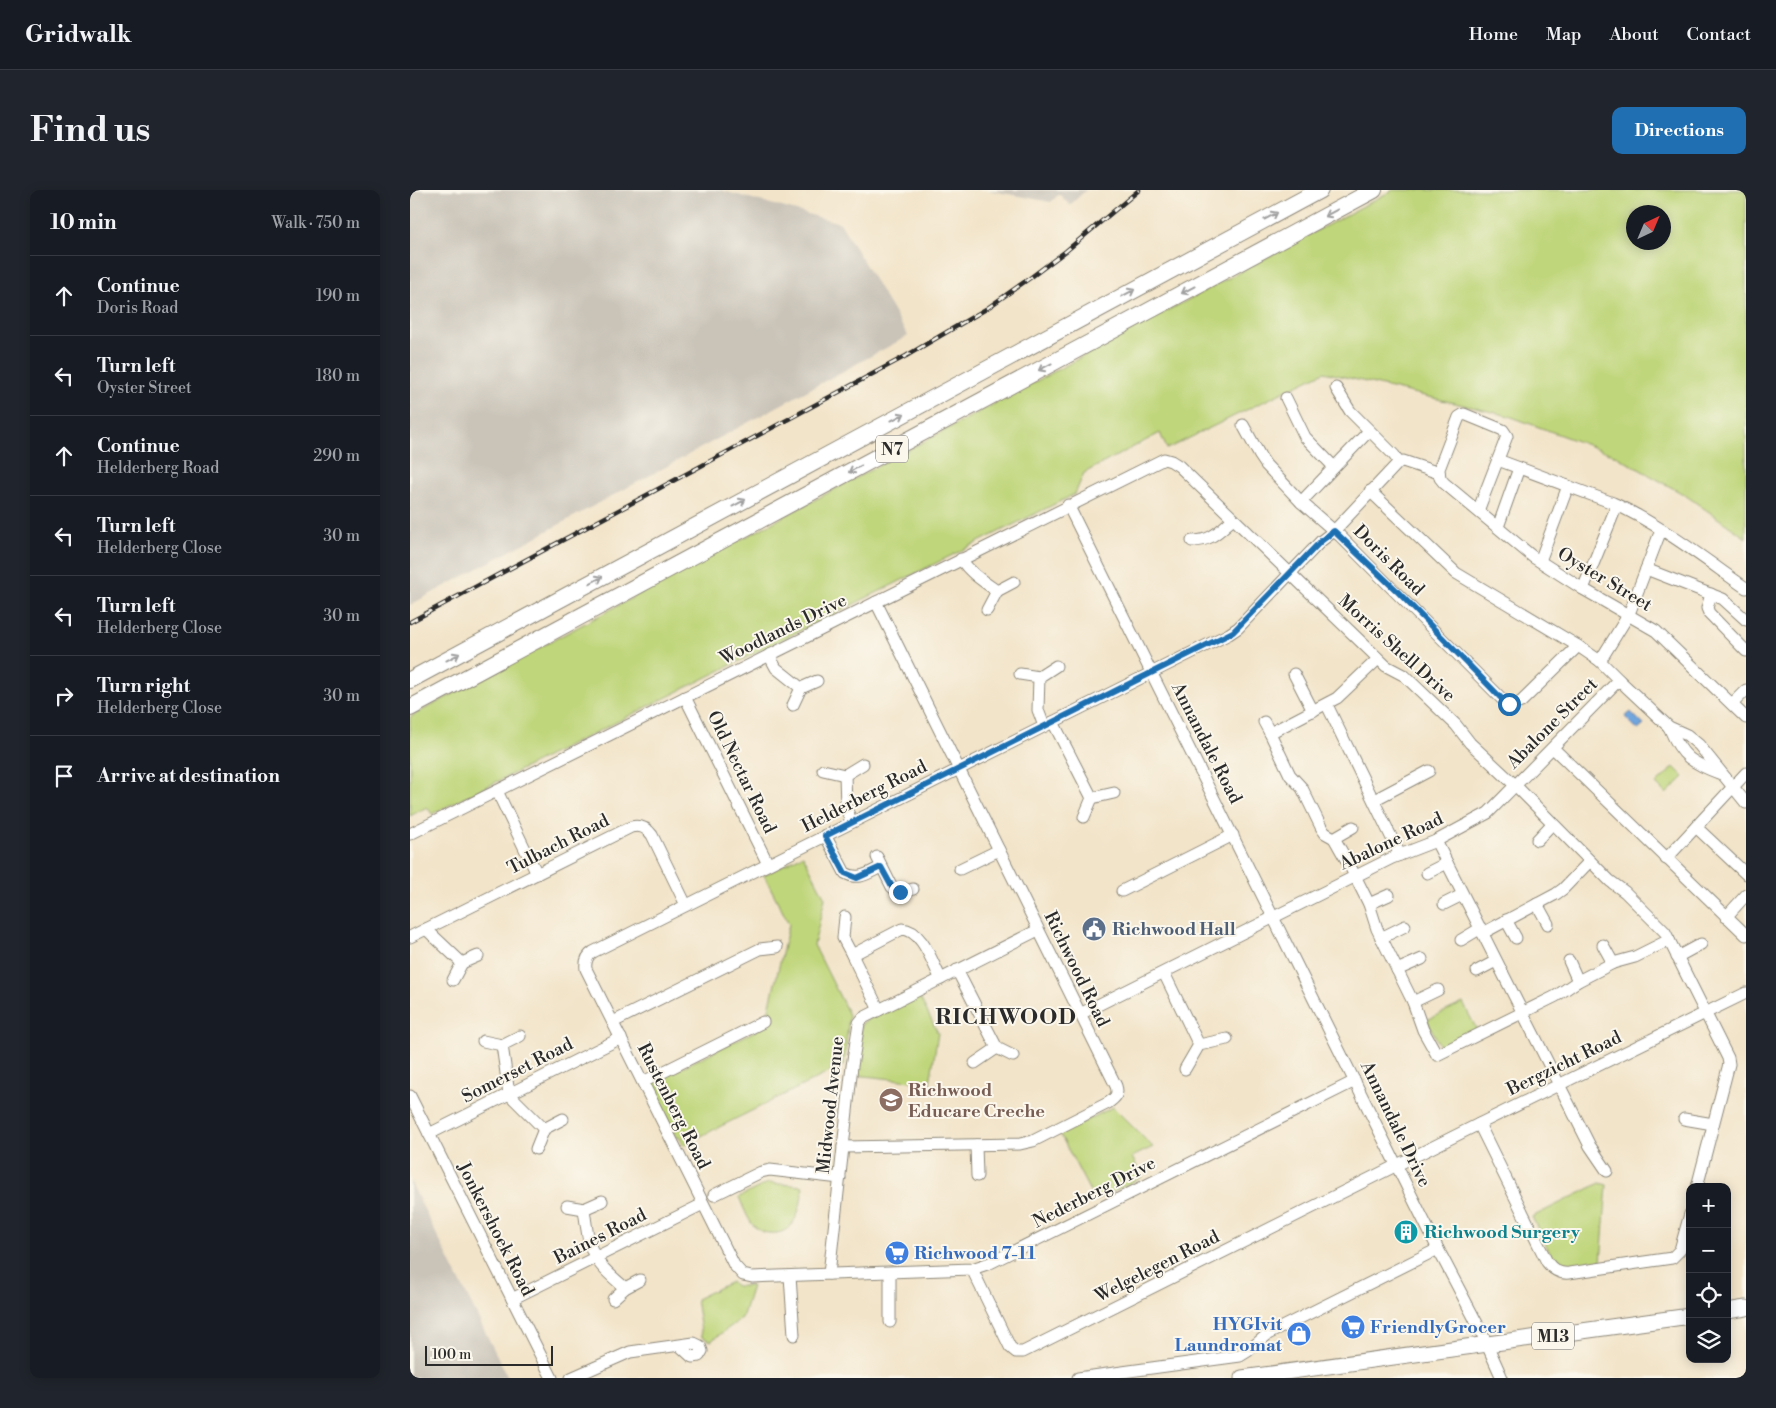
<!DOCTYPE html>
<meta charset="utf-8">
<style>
:root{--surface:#171b24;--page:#20242c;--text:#f1f3f6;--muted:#9ea1a6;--line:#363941;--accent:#1f6fb2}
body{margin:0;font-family:"Libre Bodoni",serif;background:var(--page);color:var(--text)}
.controls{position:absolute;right:15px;bottom:15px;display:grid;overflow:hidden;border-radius:10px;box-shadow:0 2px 12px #0003}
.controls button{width:45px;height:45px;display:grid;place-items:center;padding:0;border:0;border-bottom:1px solid var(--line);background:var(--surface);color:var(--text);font:25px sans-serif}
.compass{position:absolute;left:1216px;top:15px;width:45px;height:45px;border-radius:50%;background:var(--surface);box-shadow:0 2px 12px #0003;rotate:44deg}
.scale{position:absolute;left:15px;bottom:12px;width:128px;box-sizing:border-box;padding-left:5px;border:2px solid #2b2b2b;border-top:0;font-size:14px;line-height:18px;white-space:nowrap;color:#2b2b2b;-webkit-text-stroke:4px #fbf7ec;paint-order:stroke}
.stop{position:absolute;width:15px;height:15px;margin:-11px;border:4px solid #1f6fb2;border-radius:50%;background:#fff}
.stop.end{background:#1f6fb2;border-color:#fff;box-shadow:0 1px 5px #0008}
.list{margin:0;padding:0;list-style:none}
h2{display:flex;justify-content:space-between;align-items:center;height:65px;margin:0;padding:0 20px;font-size:21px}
h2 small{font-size:16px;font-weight:400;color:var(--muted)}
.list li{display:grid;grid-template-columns:32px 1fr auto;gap:15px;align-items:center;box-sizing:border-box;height:80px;padding:0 20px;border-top:1px solid var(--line)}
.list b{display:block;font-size:19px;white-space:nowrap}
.list p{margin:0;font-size:16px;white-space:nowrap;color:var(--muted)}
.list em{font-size:16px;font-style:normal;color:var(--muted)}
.icon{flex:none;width:28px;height:28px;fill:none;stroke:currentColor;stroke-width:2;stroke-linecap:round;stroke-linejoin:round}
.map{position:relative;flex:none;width:1336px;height:1188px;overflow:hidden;border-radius:10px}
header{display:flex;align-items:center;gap:30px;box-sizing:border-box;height:70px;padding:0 25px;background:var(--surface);border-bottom:1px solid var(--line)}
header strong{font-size:24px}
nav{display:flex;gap:28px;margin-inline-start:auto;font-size:18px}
.intro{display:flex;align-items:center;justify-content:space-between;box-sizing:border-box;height:120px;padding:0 30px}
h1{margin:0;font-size:35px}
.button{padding:12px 22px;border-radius:10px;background:var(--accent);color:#fff;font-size:18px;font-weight:700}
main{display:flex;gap:30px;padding:0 30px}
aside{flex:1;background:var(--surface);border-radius:10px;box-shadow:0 2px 12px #0003}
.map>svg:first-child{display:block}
.industrial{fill:#c9c3b8}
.green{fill:#bfd67a;stroke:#758052;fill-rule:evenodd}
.water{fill:#70a5dd;stroke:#4e6884}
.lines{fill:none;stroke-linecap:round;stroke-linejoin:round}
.minor-casing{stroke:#8e887a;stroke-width:13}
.major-casing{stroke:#8e887a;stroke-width:17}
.highway-casing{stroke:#8e887a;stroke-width:18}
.minor{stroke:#fff;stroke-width:11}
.major{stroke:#fff;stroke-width:15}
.highway{stroke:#fff;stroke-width:16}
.rail-casing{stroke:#2b2b2b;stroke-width:4.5}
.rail{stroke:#fbf7ec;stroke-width:2.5;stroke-dasharray:8;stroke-linecap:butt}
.oneway{stroke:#a0a0a0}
.route{stroke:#1f6fb2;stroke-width:6}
.labels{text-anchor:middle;stroke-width:4;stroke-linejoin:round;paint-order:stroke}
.shield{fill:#fbf7ec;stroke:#696865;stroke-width:1}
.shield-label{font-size:16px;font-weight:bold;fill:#2b2b2b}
.street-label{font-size:18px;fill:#2b2b2b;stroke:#fbf7ec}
.service-label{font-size:18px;font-weight:bold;fill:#4e5e75;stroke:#fbf7ec;text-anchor:start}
.education-label{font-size:18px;font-weight:bold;fill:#785e54;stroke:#fbf7ec;text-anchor:start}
.culture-label{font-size:18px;font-weight:bold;fill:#0d838f;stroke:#fbf7ec;text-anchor:start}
.shop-label{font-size:18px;font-weight:bold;fill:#366cbe;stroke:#fbf7ec;text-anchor:start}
.district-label{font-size:22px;font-weight:bold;letter-spacing:1px;fill:#2b2b2b;stroke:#fbf7ec}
</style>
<header>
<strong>Gridwalk</strong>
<nav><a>Home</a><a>Map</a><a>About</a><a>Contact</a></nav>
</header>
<div class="intro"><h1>Find us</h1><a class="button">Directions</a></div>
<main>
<aside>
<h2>10 min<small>Walk · 750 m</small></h2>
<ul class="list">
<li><svg class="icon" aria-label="ahead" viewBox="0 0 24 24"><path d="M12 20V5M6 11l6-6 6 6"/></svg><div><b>Continue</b><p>Doris Road</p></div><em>190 m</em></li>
<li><svg class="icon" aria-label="left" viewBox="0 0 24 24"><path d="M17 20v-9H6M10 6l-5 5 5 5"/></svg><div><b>Turn left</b><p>Oyster Street</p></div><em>180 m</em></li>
<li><svg class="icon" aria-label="ahead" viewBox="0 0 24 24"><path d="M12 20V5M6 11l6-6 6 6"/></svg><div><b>Continue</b><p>Helderberg Road</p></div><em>290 m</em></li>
<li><svg class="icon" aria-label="left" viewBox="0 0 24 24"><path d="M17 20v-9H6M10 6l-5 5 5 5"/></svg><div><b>Turn left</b><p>Helderberg Close</p></div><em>30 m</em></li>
<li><svg class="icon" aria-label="left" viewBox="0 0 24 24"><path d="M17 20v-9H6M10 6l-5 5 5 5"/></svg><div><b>Turn left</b><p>Helderberg Close</p></div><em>30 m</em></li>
<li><svg class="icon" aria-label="right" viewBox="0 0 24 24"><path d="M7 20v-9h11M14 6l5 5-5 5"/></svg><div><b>Turn right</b><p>Helderberg Close</p></div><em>30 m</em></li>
<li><svg class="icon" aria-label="arrive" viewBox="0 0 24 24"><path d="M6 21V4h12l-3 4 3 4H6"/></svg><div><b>Arrive at destination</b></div></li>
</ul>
</aside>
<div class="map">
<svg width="1336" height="1188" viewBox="0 0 1336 1188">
<rect width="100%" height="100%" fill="#fbf7ec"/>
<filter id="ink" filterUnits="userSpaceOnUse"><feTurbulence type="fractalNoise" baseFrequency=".02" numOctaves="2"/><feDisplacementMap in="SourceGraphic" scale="10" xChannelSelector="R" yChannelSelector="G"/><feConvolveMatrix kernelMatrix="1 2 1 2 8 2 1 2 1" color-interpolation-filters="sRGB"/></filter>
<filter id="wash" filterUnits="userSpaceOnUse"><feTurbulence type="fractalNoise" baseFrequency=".0096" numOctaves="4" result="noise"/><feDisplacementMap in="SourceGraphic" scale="20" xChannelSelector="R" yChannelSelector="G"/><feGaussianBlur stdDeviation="1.12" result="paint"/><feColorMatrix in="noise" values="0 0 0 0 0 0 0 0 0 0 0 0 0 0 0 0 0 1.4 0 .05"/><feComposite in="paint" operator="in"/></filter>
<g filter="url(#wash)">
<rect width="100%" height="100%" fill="#f2e4c9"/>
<!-- industrial -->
<g class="industrial">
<polygon points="0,0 310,0 430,33 498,146 0,415"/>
<polygon points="577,0 676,0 660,15 649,4 641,12"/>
<polygon points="0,991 98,1188 0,1188"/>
</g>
<!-- green -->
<g class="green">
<path d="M 983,0 L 1336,0 L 1336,348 L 1275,305 L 1202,264 L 1099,226 L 914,182 L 757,259 L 750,243 L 674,283 L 665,304 L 22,624 L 17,617 L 0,626 L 0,527 ZM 1224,22 L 1254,22 L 1254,52 L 1224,52 Z"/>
<polygon points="1264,577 1274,587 1256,604 1246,594"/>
<polygon points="393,665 415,708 404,755 439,825 434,875 273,955 270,948 266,947 242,900 245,891 355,836 379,734 354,685"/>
<polygon points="508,804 528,843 520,893 445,885 452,833"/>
<polygon points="1053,813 1067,840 1031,858 1017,830"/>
<polygon points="703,917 743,957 722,967 732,987 685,1011 650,944"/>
<path d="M 358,993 L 393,996 C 391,1017 386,1046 360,1043 C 354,1043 347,1040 343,1035 C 337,1028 333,1016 329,1007 Z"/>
<polygon points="1190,993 1197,995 1191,1072 1153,1077 1148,1075 1144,1071 1122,1027"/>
<polygon points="321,1092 326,1096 342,1096 332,1128 301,1151 292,1147 286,1109"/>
</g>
<!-- water -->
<polygon class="water" points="1221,522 1234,535 1228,540 1215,527"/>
</g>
<g filter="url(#ink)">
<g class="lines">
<defs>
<g id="minor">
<polyline points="926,198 940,221 984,265 989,272"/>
<polyline points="876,208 895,247 924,277"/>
<path d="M 833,235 L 850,266 L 856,275 L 891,312 L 930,346 L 1091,508 C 1098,514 1102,516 1111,512 L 1168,456"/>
<path d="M 1088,270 L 1203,313 C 1251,335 1293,368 1336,398"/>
<polyline points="960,301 1046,383 1168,456 1190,471"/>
<polyline points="891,312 959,241"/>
<polyline points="658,315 1028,1059 1070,1139 1092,1188"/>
<polyline points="1068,321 1097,246 1093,240 1054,224 1049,227 1029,279 1030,288 1034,293 1123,367 1173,399 1246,441 1336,528"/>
<polyline points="1088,337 1109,278"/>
<path d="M 782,351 C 802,351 809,341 823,329"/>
<path d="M 551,369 C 560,383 573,391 587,401 L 604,392"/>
<polyline points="1130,371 1158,296"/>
<polyline points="1236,379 1313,409 1336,430"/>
<polyline points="1173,399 1207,315"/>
<polyline points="1301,404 1297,418 1299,423 1336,461"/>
<polyline points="577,420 587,401"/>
<polyline points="359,465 366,478 391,498"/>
<polyline points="968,469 927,508 860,543 880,585 892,598 911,637 915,643 924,648 942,680 959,714 967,739 1003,812 1013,840 1027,865 1146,806 1168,791 1203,773 1225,767 1259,750"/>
<polyline points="610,484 629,487 628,520 634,536"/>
<polyline points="884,484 903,521"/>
<polyline points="629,487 646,476"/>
<polyline points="1209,490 1259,537 1277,545 1289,555 1336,613"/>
<polyline points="275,507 358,674"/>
<polyline points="1322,514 1336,500"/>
<polyline points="383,515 391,498 407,491"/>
<polyline points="917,515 990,665"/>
<polyline points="643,532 682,608 674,627"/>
<polyline points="854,532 860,543"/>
<path d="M 1259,537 C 1272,568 1281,572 1311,584"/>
<polyline points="1143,558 1336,745"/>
<polyline points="413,580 435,585 453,574"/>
<polyline points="435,585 436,616 441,632"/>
<polyline points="87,601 127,684"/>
<polyline points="682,608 704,603"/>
<polyline points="964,610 1019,581"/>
<polyline points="1286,637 1336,684"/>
<polyline points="0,644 754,269 761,271 769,276 976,476 995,486 1000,491 1046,535 1060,553 1106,596 1200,691 1215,702 1255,742 1318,868 1319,874 1287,997"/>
<path d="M 415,645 L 435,683 C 449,691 458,683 471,677"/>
<polyline points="924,648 943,637"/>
<polyline points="1127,650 1142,634"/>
<polyline points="1026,651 1180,956 1197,981"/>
<path d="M 467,667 L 482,697 C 489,704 494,702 503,699"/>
<polyline points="1256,669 1336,583"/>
<polyline points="550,679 589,660"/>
<polyline points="1017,683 1037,673"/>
<polyline points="712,701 823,645"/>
<polyline points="959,714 979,705"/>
<polyline points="1034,714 1052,705"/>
<polyline points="1127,714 1138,734"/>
<polyline points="435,727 433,748 442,765"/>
<polyline points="1316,727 1336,705"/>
<polyline points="1096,730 1106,748"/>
<polyline points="16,739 52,773 68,766"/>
<polyline points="1073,743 1146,704 1153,699 1180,671"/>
<path d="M 0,747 L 221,637 C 230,635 236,637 242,645 L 276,715"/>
<polyline points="971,748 995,736"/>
<polyline points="1051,750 1071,738"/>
<polyline points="1193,755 1203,773"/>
<polyline points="1267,767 1291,754"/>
<polyline points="1159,771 1168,791"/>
<polyline points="547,780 587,858 603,866"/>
<polyline points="987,780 1012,769"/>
<polyline points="1067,781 1086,771"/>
<polyline points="754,783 789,855"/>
<polyline points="43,790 52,773"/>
<polyline points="1003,812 1028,800"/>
<path d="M 469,820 L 442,765 L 492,739 C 513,740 522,773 531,789"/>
<polyline points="670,824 982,668 1026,651 1078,623 1209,490 1190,471 1219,424 1251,340"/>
<polyline points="203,832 350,759 367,757"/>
<polyline points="73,851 92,855 110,846"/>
<polyline points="92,855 99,904 134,939"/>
<polyline points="565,873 587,858"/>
<polyline points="775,879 789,855 817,849"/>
<path d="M 945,891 L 580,1073 L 562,1079 L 342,1087 L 333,1085 L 324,1075 L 176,779 C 175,772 177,766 183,762 L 819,444 L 828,438 L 911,351 L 924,341 L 989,272 L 993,271 L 1029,283"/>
<polyline points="233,892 353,832"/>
<polyline points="0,906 142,1188"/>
<polyline points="1274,929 1303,934"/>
<path d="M 1069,934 L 1137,1072 C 1143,1080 1149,1084 1159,1083 L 1262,1068 L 1270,1060 L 1280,1024"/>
<polyline points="19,944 211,848"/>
<polyline points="566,955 567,986"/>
<path d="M 433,957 L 610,954 L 623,951 L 698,913 C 705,908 709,905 706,896 L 466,412"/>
<polyline points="126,959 134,939 153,929"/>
<polyline points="304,1005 351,982 360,980 430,988"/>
<path d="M 192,1011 L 174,1019 C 180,1064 180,1068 215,1098"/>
<polyline points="157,1016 174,1019"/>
<polyline points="562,1079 600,1157 606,1162 613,1162 1069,934 1336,803"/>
<polyline points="419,1084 442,876 449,833 453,828 628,740"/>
<polyline points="380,1086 384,1145"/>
<polyline points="102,1109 293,1014"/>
<polyline points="203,1109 215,1098 230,1090"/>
<polyline points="480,1132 480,1083"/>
<polyline points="161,1188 220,1162 284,1153 290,1156 292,1161 289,1166 282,1167 270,1156"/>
<polyline points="668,1188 830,1166 838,1161 858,1144 1028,1059"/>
</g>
<g id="major">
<polyline points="1317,1121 1336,1118"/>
<polyline points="832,1188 1280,1126"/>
</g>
<g id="highway">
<polyline points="0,490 910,0"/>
<polyline points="0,518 964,0"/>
</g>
</defs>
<!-- minor casing -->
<use href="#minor" class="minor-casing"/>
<!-- major casing -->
<use href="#major" class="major-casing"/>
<!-- highway casing -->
<use href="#highway" class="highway-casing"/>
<!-- minor -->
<use href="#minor" class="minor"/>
<!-- major -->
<use href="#major" class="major"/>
<!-- highway -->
<use href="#highway" class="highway"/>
<defs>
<polyline id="rail" points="0,432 496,166 576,119 620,88 656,61 729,0"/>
</defs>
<!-- rail casing -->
<use href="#rail" class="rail-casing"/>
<!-- rail -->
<use href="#rail" class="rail"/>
</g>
<!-- one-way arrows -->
<defs><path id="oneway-shaft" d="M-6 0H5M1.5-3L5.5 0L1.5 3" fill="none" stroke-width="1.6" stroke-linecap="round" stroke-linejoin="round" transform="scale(1.25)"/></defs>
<g class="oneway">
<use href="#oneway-shaft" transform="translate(921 23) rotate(152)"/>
<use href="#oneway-shaft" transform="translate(861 26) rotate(-28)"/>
<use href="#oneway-shaft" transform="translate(778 100) rotate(152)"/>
<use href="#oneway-shaft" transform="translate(718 103) rotate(-28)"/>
<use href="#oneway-shaft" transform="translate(635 177) rotate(152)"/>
<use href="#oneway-shaft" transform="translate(488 227) rotate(-28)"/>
<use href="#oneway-shaft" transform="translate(445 279) rotate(152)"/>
<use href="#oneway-shaft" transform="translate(329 313) rotate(-28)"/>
<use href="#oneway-shaft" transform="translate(186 390) rotate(-28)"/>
<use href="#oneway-shaft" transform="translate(43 467) rotate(-28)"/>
</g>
</g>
<g class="lines" filter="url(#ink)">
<!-- route -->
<polyline class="route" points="490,702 482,697 471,677 447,688 435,683 415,646 823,442 911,351 924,341 986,400 1091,508 1099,514"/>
</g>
<!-- icons -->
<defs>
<symbol id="civic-disc" viewBox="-11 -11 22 22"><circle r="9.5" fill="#5c6f8a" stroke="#fbf7ec"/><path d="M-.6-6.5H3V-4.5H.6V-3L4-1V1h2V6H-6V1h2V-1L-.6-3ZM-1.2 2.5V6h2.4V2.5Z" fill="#fff"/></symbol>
<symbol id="school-disc" viewBox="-11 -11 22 22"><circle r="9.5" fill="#8d6e63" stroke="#fbf7ec"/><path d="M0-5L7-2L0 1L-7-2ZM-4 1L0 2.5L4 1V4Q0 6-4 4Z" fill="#fff"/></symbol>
<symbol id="building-disc" viewBox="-11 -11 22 22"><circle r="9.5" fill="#0f9aa8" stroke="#fbf7ec"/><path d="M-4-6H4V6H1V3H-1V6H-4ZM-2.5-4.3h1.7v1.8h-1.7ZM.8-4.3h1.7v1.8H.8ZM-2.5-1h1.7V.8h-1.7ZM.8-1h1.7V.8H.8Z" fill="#fff"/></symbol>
<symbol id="supermarket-disc" viewBox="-11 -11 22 22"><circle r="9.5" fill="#3f7fe0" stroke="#fbf7ec"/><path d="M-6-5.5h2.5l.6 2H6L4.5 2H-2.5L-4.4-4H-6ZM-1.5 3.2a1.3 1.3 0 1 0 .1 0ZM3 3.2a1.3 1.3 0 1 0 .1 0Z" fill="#fff"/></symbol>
<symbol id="shop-disc" viewBox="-11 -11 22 22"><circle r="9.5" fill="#3f7fe0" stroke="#fbf7ec"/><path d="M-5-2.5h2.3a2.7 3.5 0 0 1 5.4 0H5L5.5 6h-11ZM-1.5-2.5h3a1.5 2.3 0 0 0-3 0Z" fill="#fff"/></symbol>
</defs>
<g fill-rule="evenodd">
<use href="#civic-disc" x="670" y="725" width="28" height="28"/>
<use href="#school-disc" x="467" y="896" width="28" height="28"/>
<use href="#building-disc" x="982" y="1028" width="28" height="28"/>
<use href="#supermarket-disc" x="473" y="1049" width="28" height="28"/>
<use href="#supermarket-disc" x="929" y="1123" width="28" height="28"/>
<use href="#shop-disc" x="875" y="1130" width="28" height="28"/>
</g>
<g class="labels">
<!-- shield labels -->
<g class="shield">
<rect x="466" y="245.5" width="32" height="27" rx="4"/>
<rect x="1122" y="1132.5" width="42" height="27" rx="4"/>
</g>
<g class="shield-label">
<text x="482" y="265">N7</text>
<text x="1143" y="1152">M13</text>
</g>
<!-- street labels -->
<g class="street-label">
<text transform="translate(979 370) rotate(45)" y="6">Doris Road</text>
<text transform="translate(1195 389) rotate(31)" y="6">Oyster Street</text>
<text transform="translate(373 439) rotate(-26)" y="6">Woodlands Drive</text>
<text transform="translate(987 458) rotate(42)" y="6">Morris Shell Drive</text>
<text transform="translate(1142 533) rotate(-45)" y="6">Abalone Street</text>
<text transform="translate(797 553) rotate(63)" y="6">Annandale Road</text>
<text transform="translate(332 582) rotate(64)" y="6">Old Nectar Road</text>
<text transform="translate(454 606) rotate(-27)" y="6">Helderberg Road</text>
<text transform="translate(981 651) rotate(-25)" y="6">Abalone Road</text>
<text transform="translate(148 654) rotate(-27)" y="6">Tulbach Road</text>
<text transform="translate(667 779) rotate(64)" y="6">Richwood Road</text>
<text transform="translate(1154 873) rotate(-26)" y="6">Bergzicht Road</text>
<text transform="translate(107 880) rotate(-27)" y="6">Somerset Road</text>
<text transform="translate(420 915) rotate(-84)" y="6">Midwood Avenue</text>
<text transform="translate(264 916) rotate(63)" y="6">Rustenberg Road</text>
<text transform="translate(986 934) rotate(64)" y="6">Annandale Drive</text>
<text transform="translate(684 1002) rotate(-27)" y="6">Nederberg Drive</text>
<text transform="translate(86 1039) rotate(63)" y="6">Jonkershoek Road</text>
<text transform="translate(190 1046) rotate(-27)" y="6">Baines Road</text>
<text transform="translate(747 1076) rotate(-27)" y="6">Welgelegen Road</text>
</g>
<!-- service labels -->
<g class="service-label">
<text x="702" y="745">Richwood Hall</text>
</g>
<!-- education labels -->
<g class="education-label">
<text x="498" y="906">Richwood<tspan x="498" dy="21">Educare Creche</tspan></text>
</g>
<!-- culture labels -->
<g class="culture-label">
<text x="1014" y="1048">Richwood Surgery</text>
</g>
<!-- shop labels -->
<g class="shop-label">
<text x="504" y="1069">Richwood 7-11</text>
<text x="872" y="1140" text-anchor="end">HYGIvit<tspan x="872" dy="21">Laundromat</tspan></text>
<text x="960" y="1143">FriendlyGrocer</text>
</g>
<!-- district labels -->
<g class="district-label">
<text x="596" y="834">RICHWOOD</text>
</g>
</g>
</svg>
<div class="controls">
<button>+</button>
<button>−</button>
<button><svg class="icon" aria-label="locate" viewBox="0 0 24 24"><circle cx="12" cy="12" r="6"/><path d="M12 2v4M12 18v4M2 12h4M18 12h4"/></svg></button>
<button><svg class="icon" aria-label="layers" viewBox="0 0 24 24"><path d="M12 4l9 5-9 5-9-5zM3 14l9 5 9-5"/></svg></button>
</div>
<svg class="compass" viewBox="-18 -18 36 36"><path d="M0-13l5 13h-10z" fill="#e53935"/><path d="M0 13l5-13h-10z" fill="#9ea1a6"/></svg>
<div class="scale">100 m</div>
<div class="stop" style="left:1099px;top:514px"></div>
<div class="stop end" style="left:490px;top:702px"></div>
</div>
</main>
